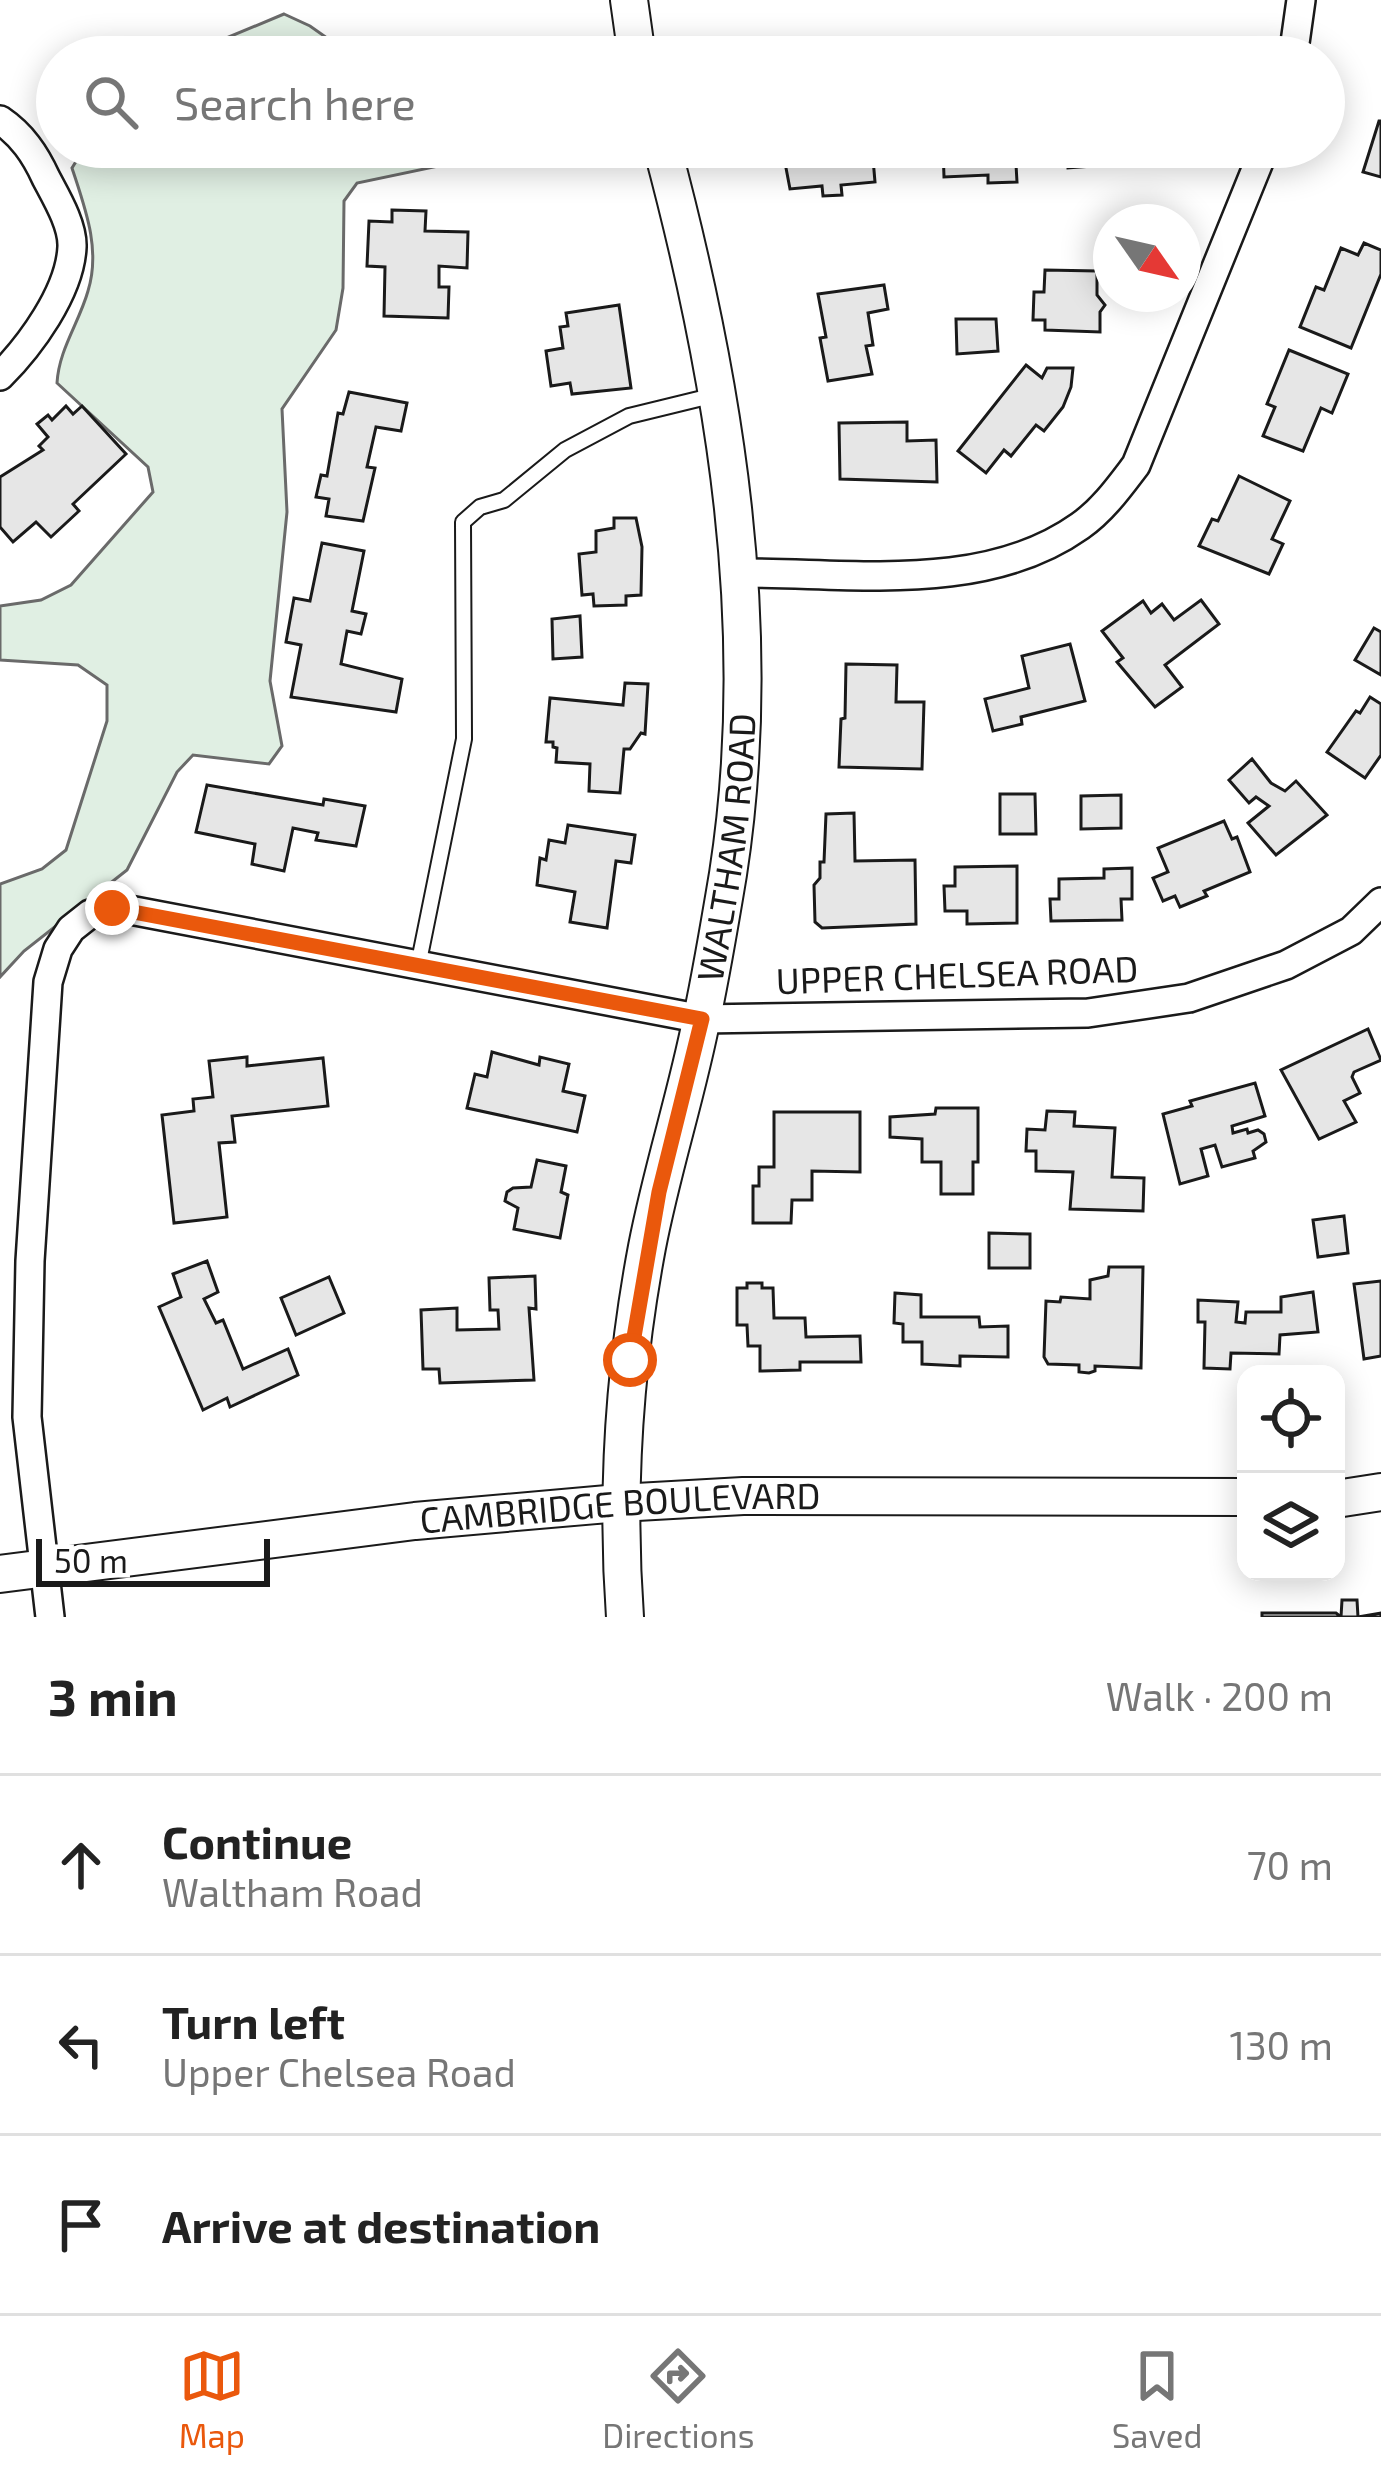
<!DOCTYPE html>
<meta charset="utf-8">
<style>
:root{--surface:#fff;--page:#f6f6f6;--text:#222;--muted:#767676;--line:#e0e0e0;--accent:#ea580c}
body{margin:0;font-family:"Exo 2",sans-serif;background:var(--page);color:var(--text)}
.controls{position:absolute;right:36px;bottom:36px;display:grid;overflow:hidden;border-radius:24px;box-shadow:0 6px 30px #0003}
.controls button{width:108px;height:108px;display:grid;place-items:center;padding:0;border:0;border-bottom:3px solid var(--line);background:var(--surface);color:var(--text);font:60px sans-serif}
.compass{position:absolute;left:1093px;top:204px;width:108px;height:108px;border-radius:50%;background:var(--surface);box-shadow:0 6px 30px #0003;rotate:124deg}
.scale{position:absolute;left:36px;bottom:30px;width:234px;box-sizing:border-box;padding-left:12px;border:6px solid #1a1a1a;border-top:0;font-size:33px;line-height:42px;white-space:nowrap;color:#1a1a1a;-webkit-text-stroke:9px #fff;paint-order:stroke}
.stop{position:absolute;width:36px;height:36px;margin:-27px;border:9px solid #ea580c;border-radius:50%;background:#fff}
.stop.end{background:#ea580c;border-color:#fff;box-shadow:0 3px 12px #0008}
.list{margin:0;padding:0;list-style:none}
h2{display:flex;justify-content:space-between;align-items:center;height:156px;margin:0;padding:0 48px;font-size:51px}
h2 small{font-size:39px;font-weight:400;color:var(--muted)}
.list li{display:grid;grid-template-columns:78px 1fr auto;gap:36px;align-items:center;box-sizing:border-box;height:180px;padding:0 48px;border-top:3px solid var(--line)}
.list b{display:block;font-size:45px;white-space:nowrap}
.list p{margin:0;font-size:39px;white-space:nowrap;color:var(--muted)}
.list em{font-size:39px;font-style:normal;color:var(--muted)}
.icon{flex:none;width:66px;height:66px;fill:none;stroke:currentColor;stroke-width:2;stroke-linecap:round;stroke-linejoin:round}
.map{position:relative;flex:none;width:1381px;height:1617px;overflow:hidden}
.search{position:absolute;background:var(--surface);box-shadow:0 6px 30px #0003;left:36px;right:36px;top:36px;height:132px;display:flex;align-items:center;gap:30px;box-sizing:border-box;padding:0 42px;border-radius:66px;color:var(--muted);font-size:45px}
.sheet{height:696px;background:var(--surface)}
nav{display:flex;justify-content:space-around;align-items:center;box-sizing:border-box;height:168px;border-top:3px solid var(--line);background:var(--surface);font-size:33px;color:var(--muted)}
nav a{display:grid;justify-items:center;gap:6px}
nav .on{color:var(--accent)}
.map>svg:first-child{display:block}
.green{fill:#e0efe3;stroke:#6a6a6a;stroke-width:3}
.building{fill:#e6e6e6;stroke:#1a1a1a;stroke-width:3}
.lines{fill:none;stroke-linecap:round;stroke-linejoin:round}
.service-casing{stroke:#1a1a1a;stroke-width:18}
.minor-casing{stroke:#1a1a1a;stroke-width:32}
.tertiary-casing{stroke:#1a1a1a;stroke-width:40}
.service{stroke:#fff;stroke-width:14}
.minor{stroke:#fff;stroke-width:27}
.tertiary{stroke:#fff;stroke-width:36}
.route{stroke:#ea580c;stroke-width:15}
.labels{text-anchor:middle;stroke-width:9;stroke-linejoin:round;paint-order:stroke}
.street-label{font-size:36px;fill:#1a1a1a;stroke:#fff}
</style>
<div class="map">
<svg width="1381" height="1617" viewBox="0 0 1381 1617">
<rect width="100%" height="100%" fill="#fff"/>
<!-- green -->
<g class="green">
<polygon points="284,14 310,26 354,57 136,57 143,45 158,40 224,39"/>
<path d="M 85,147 L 529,147 L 357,183 L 344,201 L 343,288 L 336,330 L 282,409 L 287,512 L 270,681 L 282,746 L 269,764 L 193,755 L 177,772 L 127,870 L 24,951 L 0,977 L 0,884 L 42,869 L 66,850 L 107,721 L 107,685 L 78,665 L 0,660 L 0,606 L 41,600 L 71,585 L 153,492 L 148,467 L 57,383 C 59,349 79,323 88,291 C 101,249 85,208 72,168 Z"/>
</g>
<!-- building -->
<g class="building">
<polygon points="1379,121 1381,121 1381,177 1363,172"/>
<polygon points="782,147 872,147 875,182 841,185 842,195 823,196 822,186 790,189"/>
<polygon points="943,147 1015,147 1017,182 988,183 988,175 944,177"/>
<polygon points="1067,147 1172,147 1174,160 1068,168"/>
<polygon points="392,210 426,211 425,231 468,232 467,268 439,266 439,287 449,287 448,318 384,316 385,267 367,266 369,221 392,222"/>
<polygon points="1364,243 1381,250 1381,274 1351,348 1300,327 1316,287 1324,290 1341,248 1358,255"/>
<polygon points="1045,270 1097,271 1097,295 1105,305 1100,312 1100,332 1045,330 1045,320 1033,320 1034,292 1044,292"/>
<polygon points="884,285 888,309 868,313 873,345 866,346 872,374 828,381 820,338 826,337 818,294"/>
<polygon points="619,305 631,388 572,394 570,383 551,386 546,351 563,348 560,327 568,326 566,313"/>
<polygon points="956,319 996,319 998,351 957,354"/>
<polygon points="1289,350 1348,374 1332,413 1321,408 1303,451 1263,436 1275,407 1267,404"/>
<polygon points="1026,365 1042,378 1047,368 1073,368 1071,387 1063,407 1044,431 1036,425 1011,456 1004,450 986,473 958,451"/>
<polygon points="349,392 407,403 401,431 376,427 367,467 375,468 363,521 326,516 329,499 316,497 321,475 327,476 338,413 343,414"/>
<polygon points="66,406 73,414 82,406 126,454 73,504 79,511 51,537 36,522 13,542 0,527 0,477 43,450 39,446 48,437 37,424 48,415 52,420"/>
<polygon points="907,422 907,441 936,440 937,482 840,479 839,423"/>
<polygon points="1239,476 1290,501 1272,539 1283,544 1269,574 1199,546 1212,519 1218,521"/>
<polygon points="614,518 636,518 642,547 641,595 626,596 626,605 594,606 593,594 582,595 579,554 596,552 596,531 614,528"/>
<polygon points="322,543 364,551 352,611 366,614 361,634 347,631 341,664 402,679 396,712 291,697 301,645 286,642 294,598 310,601"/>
<polygon points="1201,600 1219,624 1165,665 1182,687 1155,707 1117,662 1123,658 1102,631 1143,601 1151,613 1162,604 1174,620"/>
<polygon points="580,616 582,657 553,659 552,619"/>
<polygon points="1374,628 1381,632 1381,675 1355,660"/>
<polygon points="1070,644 1085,701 1021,717 1022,724 993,731 985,699 1029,688 1022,656"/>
<polygon points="846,664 897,665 896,702 924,702 922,769 839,767 841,719 845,718"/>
<polygon points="625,683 648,684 645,734 641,733 630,749 624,749 620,793 589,791 590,764 556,762 557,748 553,747 553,742 546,742 550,698 623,705"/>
<polygon points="1370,697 1381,704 1381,755 1365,778 1327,752 1356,711 1360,713"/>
<polygon points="1252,759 1271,783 1285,791 1296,781 1327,815 1276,855 1248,823 1269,806 1256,797 1249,803 1229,780"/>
<polygon points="207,785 323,805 324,799 365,806 356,846 316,840 318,833 293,828 284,871 252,864 255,844 196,832"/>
<polygon points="1000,794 1035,794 1036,834 1000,834"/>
<polygon points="1121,795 1121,828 1081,829 1081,796"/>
<polygon points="854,813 855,861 915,860 916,924 822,928 815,922 814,885 820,878 820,862 824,862 826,814"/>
<polygon points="1224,821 1232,839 1237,837 1250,872 1204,891 1207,896 1180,907 1175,896 1163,901 1153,878 1168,872 1158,848"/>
<polygon points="568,825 635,835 631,863 616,861 607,928 570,922 575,892 537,885 540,858 546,860 549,840 565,843"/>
<polygon points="1017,866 1017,923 967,924 967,911 945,911 944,886 955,886 955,867"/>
<polygon points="1132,868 1132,899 1121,899 1122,920 1051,921 1050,899 1059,899 1059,879 1104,878 1104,869"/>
<polygon points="1368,1029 1381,1060 1354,1072 1352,1077 1360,1093 1344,1101 1356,1122 1319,1139 1281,1070"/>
<polygon points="492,1052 539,1065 540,1057 569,1064 563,1091 585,1096 577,1132 467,1108 475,1074 487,1077"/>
<polygon points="247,1057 247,1066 323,1058 328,1106 232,1116 235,1142 219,1143 227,1217 174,1223 162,1115 194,1111 193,1099 213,1097 209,1061"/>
<polygon points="1255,1083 1265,1116 1232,1126 1233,1133 1247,1129 1248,1133 1258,1130 1264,1134 1266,1142 1253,1151 1255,1158 1222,1167 1215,1145 1201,1149 1208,1176 1180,1184 1163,1114 1192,1106 1190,1101"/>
<polygon points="936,1108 978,1108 978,1162 973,1162 973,1194 941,1194 941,1162 922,1162 922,1139 890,1137 890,1117 935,1114"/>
<polygon points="1047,1111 1075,1112 1074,1126 1115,1128 1112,1177 1144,1178 1143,1211 1070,1209 1073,1172 1036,1171 1036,1151 1026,1151 1027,1129 1045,1130"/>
<polygon points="774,1112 860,1112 860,1172 812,1171 812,1200 792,1200 791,1223 753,1223 753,1186 759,1186 759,1167 774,1167"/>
<polygon points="537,1160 566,1166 561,1192 568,1195 560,1238 514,1229 518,1208 505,1201 507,1192 513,1188 531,1187"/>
<polygon points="1344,1216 1348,1253 1318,1257 1313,1220"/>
<polygon points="989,1233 1030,1234 1030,1268 989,1268"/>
<polygon points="207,1261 218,1292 204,1299 216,1323 223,1320 243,1369 288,1349 298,1375 230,1407 227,1398 203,1410 159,1307 181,1297 173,1274"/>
<polygon points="1109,1267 1143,1267 1141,1368 1095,1366 1095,1371 1089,1373 1079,1372 1079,1365 1048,1364 1044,1357 1046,1301 1060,1302 1061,1297 1090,1299 1090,1280 1108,1276"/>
<polygon points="535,1276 536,1309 529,1308 534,1380 440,1383 439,1369 423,1369 421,1310 457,1308 457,1330 499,1329 498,1310 490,1310 489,1278"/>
<polygon points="329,1277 344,1313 296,1335 281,1298"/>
<polygon points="1381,1281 1381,1356 1364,1359 1354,1284"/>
<polygon points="747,1283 762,1283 762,1288 773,1288 774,1318 805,1318 806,1337 860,1336 861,1362 800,1362 800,1370 760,1371 760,1346 748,1346 747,1325 737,1325 737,1288 747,1288"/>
<polygon points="1313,1292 1318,1332 1280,1335 1279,1354 1231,1353 1230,1369 1204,1368 1205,1322 1198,1322 1198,1300 1238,1302 1236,1322 1245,1323 1246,1312 1281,1312 1281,1297"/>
<polygon points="895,1293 921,1295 921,1317 979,1317 980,1327 1008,1326 1008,1357 960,1356 960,1366 922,1364 922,1342 903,1342 903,1324 894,1323"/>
<polygon points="1342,1600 1357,1600 1358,1617 1381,1613 1381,1617 1262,1617 1262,1613 1336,1613 1341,1617"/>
</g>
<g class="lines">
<defs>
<polyline id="service" points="418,966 464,739 463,522 480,507 504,500 565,450 629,416 715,395"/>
<g id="minor">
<polyline points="1293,57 1301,0"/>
<path d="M 0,120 C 22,135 35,154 46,178 C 56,197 73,225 72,247 C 70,292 30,346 0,376"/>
<path d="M 737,573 C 850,572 983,595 1080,526 C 1103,510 1120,486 1136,465 L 1265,147"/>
<polyline points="50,1617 27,1417 30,1261 48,982 58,949 71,929 90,914 112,907 135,911 702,1019 1088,1013 1189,998 1286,965 1351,931 1381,902"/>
</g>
<g id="tertiary">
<polyline points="629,0 637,57"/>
<polyline points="1336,1499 1381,1492"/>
<path id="s1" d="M 0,1574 L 415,1521 L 619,1503 L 743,1496 L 1246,1497"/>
<path id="s2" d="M 625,1617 C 616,1493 624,1369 647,1247 C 662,1169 687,1094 702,1017 C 712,970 720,922 728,874 C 766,630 725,382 662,147"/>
</g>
</defs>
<!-- service casing -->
<use href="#service" class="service-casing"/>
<!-- minor casing -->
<use href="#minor" class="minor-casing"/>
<!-- tertiary casing -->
<use href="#tertiary" class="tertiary-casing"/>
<!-- service -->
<use href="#service" class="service"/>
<!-- minor -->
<use href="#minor" class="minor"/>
<!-- tertiary -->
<use href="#tertiary" class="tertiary"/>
</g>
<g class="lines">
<!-- route -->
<polyline class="route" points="112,908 702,1019 659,1192 630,1360"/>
</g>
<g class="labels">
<!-- street labels -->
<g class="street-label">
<text dy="13" stroke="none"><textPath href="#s2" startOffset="780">WALTHAM ROAD</textPath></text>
<text transform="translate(957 975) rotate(-2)" y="13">UPPER CHELSEA ROAD</text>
<text dy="13" stroke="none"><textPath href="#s1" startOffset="624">CAMBRIDGE BOULEVARD</textPath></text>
</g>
</g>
</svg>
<div class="controls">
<button><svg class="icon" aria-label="locate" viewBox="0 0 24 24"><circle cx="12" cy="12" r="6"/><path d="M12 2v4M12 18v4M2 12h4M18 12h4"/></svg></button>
<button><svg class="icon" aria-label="layers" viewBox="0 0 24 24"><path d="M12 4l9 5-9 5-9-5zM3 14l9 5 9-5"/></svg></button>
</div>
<svg class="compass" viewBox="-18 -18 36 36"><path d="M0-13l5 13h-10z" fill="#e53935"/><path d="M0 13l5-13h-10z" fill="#767676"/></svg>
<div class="scale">50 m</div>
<div class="stop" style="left:630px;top:1360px"></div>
<div class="stop end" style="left:112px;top:908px"></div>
<div class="search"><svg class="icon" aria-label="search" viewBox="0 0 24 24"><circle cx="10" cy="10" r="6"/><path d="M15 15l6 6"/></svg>Search here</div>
</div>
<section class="sheet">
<h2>3 min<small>Walk · 200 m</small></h2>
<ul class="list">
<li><svg class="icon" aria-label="ahead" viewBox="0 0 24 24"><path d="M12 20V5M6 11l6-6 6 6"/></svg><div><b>Continue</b><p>Waltham Road</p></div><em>70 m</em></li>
<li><svg class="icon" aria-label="left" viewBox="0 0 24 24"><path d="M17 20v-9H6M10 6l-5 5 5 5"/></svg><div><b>Turn left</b><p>Upper Chelsea Road</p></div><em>130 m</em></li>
<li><svg class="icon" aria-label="arrive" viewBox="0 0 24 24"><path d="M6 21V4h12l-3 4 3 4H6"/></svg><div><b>Arrive at destination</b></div></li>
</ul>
</section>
<nav>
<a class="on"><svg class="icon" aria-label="map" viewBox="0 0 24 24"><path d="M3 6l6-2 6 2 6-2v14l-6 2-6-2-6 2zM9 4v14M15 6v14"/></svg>Map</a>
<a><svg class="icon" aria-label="directions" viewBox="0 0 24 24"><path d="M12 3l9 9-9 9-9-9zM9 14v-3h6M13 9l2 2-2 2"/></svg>Directions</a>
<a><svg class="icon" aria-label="saved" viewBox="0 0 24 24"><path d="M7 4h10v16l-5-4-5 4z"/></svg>Saved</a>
</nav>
